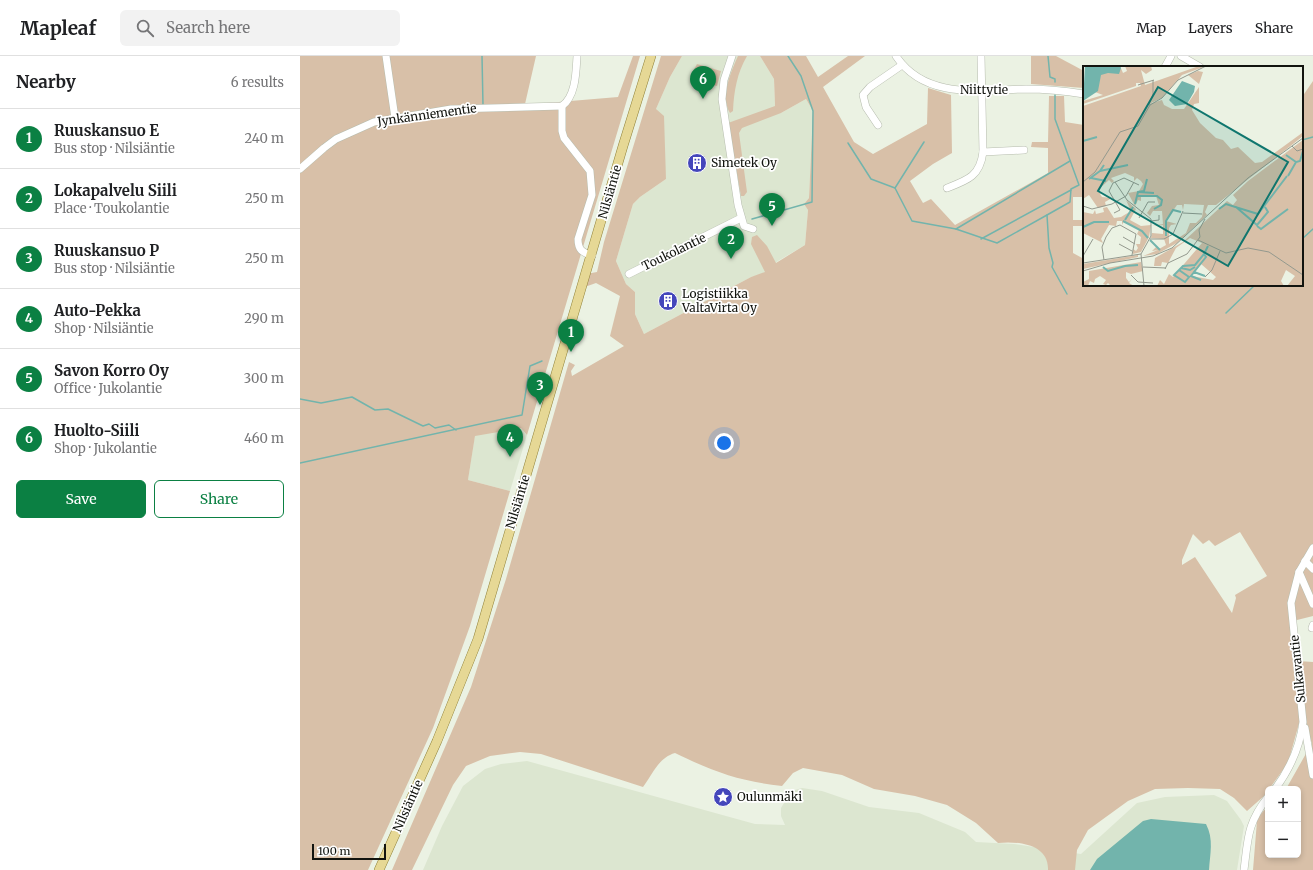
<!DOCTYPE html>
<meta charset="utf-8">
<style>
:root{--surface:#fff;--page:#f2f2f2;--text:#202124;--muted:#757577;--line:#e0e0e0;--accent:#0b8043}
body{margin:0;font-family:Merriweather,serif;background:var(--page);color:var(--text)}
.controls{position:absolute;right:12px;bottom:12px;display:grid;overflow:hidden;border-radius:6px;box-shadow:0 2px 6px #0003}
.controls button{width:36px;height:36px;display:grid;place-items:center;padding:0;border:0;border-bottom:1px solid var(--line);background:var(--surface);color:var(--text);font:20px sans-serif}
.scale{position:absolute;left:12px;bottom:10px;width:74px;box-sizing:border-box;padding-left:4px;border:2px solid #12140f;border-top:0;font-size:11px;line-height:14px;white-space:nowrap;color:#12140f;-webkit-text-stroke:3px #fff;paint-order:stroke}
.you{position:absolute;left:424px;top:387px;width:14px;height:14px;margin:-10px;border:3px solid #fff;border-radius:50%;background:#1a73e8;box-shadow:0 0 0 6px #1a73e833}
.badge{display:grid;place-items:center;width:26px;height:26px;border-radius:50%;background:var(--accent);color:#fff;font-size:13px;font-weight:700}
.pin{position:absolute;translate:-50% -33px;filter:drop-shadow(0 1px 2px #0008)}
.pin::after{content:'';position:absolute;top:21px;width:14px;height:12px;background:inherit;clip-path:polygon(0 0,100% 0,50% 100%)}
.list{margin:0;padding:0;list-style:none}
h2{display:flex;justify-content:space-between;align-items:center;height:52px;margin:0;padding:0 16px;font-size:17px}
h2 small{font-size:13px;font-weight:400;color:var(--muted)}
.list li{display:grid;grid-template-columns:26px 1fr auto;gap:12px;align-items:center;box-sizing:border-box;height:60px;padding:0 16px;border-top:1px solid var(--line)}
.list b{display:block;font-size:15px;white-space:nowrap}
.list p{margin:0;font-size:13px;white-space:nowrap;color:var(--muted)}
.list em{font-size:13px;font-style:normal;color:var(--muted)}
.actions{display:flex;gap:8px;padding:12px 16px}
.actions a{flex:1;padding:9px 0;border:1px solid var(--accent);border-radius:6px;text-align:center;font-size:14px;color:var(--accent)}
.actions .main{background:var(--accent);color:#fff}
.icon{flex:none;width:22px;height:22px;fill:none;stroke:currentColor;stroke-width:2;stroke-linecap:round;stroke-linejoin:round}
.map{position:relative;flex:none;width:1013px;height:814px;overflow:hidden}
header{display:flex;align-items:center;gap:24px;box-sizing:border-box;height:56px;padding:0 20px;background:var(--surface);border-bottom:1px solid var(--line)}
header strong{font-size:19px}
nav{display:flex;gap:22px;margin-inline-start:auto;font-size:14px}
.search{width:280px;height:36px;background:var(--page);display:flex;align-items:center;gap:10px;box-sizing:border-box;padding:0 14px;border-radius:6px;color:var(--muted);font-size:15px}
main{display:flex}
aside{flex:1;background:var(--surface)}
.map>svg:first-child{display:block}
.built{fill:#dce6d0}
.green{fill:#d8c0a8;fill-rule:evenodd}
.water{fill:#72b4ac}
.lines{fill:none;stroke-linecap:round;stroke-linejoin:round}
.stream{stroke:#72b4ac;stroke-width:1.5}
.minor-casing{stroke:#b6bcae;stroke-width:8}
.major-casing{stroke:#918239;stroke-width:10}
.minor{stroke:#fff;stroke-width:7}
.major{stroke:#e6d895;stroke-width:9}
.labels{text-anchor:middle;stroke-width:3.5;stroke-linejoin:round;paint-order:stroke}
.street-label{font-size:12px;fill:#12140f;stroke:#fff}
.poi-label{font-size:12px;fill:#12140f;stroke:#fff;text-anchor:start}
.inset-river{fill:none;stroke:#72b4ac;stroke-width:2}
.inset-road{fill:none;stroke:#94998e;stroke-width:1}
.view{fill:#0f766e;fill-opacity:0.15;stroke:#0f766e;stroke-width:2}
.inset-edge{fill:none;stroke:#12140f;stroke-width:2}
</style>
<header>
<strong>Mapleaf</strong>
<div class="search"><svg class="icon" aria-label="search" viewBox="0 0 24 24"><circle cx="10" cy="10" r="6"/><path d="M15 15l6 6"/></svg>Search here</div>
<nav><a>Map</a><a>Layers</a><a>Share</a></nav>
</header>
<main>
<aside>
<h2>Nearby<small>6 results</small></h2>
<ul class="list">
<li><span class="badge">1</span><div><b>Ruuskansuo E</b><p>Bus stop · Nilsiäntie</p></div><em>240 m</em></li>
<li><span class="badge">2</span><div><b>Lokapalvelu Siili</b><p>Place · Toukolantie</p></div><em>250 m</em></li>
<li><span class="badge">3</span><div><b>Ruuskansuo P</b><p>Bus stop · Nilsiäntie</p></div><em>250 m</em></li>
<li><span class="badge">4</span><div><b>Auto-Pekka</b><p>Shop · Nilsiäntie</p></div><em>290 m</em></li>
<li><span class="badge">5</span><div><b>Savon Korro Oy</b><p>Office · Jukolantie</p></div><em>300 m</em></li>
<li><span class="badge">6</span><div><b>Huolto-Siili</b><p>Shop · Jukolantie</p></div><em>460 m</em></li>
</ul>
<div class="actions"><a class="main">Save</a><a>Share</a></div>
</aside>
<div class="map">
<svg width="1013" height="814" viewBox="0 0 1013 814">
<rect width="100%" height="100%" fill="#ebf2e3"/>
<!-- built -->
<g class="built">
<polygon points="382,0 460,0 474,23 475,50 481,57 506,43 513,55 509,142 504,148 508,154 505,189 478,205 463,218 451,221 344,278 335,258 335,236 326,228 316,205 333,148 340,141 366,123 356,53 370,21"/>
<polygon points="221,372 227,379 210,435 168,424 175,379"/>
<polygon points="227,705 455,768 485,769 481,760 481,752 489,739 495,734 502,732 522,735 569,751 619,757 665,776 676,786 714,788 781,798 837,747 865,741 914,739 927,745 941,764 944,770 937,814 123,814 142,770 163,730 185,713 201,708"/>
</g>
<!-- green -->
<g class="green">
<polygon points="0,0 236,0 225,48 138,56 318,41 333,0 340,0 227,379 221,372 175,380 168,424 210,435 170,570 133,672 68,814 0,814"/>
<path d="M 361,0 L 382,0 L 370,21 L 356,53 L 364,60 L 366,123 L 340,141 L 333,148 L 316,205 L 326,228 L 335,236 L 335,258 L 344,278 L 451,221 L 465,216 L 451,188 L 452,181 L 457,179 L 467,190 L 476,207 L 505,189 L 508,154 L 504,148 L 509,142 L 513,55 L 506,43 L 481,57 L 442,72 L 439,77 L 447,136 L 444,140 L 441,140 L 428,67 L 475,50 L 474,23 L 460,0 L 506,0 L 518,21 L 548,0 L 565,0 L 523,31 L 554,86 L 573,98 L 627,68 L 628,32 L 651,39 L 652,97 L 633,108 L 610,125 L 623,147 L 631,143 L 655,169 L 748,117 L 748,92 L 731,91 L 732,86 L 748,86 L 749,40 L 764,40 L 765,66 L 784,69 L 784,141 L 773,141 L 773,164 L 784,164 L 784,170 L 773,170 L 773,197 L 784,203 L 784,229 L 1002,229 L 1002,41 L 1013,25 L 1013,560 L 993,565 L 998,605 L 1013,606 L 1013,814 L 953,814 L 957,765 L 960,759 L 968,750 L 968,799 L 998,799 L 998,733 L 986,733 L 1012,687 L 1000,664 L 988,707 L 964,740 L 947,755 L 934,742 L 920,733 L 888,732 L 855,733 L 828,745 L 788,774 L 777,794 L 775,814 L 748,814 C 749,788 718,785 698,787 L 676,767 L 647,749 L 615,740 L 574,733 L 542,719 L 503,712 L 493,717 L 482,730 C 439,725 414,716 375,697 C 358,702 353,718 343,731 L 241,698 L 220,696 L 190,700 L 166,710 L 153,729 L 112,814 L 92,814 L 171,631 L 206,523 L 269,306 L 275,309 L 271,315 L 272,320 L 324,290 L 310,280 L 320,240 L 296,227 L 282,232 L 286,218 L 297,216 L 304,186 ZM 940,476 L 967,520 L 935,539 L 936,542 L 932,557 L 895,501 L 882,509 L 882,504 L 893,478 L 903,488 L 909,484 L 915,490 Z"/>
<path d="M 447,0 C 437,17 434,35 433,55 L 430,57 C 420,40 431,16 438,0 Z"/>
<polygon points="731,0 756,0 784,15 784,32 731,28"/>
<polygon points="397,8 421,15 417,30 392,24 391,19"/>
</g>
<!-- water -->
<path class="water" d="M 851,763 L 906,768 C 914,783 910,798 909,814 L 790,814 L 797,803 L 843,765 Z"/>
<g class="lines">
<!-- stream -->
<g class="stream">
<polyline points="182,0 183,49"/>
<polyline points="748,0 750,21 755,23 755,26"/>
<polyline points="755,39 755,63 779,129 771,133 770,146 747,159 749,192 753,207 752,211 767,238"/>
<polyline points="1002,84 1013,81"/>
<polyline points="624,86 595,132 612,165 656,173 770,105"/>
<polyline points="548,87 571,123 595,132"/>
<polyline points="452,163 512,146 513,55 501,20 488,0"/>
<polyline points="656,173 697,187 747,159"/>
<polyline points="681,183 771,134"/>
<polyline points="1002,183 1013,173"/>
<polyline points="926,257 955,229"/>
<polyline points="0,343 21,347 52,341 75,354 88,353 123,370 129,368 135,372 149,369 156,374"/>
<polyline points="0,407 222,359 230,310 242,305"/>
</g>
<defs>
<g id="minor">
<polyline points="86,0 95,62"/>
<polyline points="432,0 424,24 422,43 438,149 444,170 453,173"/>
<path d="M 596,0 C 625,44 681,34 726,33 C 745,33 765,35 784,38"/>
<polyline points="881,0 900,11"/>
<polyline points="865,11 871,0"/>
<path d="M 262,50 L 262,75 L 264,82 L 290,115 L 292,139 L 278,183 C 278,194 282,196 292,200"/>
<polyline points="578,69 566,51 563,39 570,31 602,9"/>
<polyline points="683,96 724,94"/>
<path d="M 0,113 L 24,92 L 36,83 L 74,66 L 151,53 L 262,50 C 276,40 276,16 277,0"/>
<path d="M 647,132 C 668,124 680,120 683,96 L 681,0"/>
<polyline points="329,218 441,162"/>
<polyline points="1005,505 1013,513"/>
<polyline points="999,516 1013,548"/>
<polyline points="1012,572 1013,569"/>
<polyline points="1005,672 1013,719"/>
<path d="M 975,733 C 990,713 1000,690 1003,666 L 991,547 L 999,516 L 1013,492"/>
<path d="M 944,814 C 948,783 947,767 968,741"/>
</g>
<polyline id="major" points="79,814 137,685 178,583 323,90 351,0"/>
</defs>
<!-- minor casing -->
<use href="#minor" class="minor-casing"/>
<!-- major casing -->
<use href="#major" class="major-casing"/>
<!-- minor -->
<use href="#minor" class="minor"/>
<!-- major -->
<use href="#major" class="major"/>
</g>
<!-- icons -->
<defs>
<symbol id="building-disc" viewBox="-11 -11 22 22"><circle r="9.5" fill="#4446bb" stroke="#fff"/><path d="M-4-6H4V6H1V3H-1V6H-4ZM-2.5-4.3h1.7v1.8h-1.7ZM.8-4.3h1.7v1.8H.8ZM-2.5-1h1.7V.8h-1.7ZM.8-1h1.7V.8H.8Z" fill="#fff"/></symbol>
<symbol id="sight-disc" viewBox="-11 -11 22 22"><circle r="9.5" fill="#4446bb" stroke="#fff"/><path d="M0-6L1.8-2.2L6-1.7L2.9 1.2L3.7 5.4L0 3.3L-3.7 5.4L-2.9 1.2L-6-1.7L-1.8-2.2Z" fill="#fff"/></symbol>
</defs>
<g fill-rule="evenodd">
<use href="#building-disc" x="386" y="96" width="22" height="22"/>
<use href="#building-disc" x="357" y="234" width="22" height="22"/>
<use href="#sight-disc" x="412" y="730" width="22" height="22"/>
</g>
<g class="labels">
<!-- street labels -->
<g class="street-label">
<text x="684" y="38">Niittytie</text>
<text transform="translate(127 59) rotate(-8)" y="4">Jynkänniementie</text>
<text transform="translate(310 136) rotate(-74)" y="4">Nilsiäntie</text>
<text transform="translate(374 196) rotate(-26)" y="4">Toukolantie</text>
<text transform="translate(218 446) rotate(-73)" y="4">Nilsiäntie</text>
<text transform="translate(998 613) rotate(-96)" y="4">Sulkavantie</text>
<text transform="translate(108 750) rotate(-66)" y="4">Nilsiäntie</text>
</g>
<!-- poi labels -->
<g class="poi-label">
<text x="411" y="111">Simetek Oy</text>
<text x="382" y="242">Logistiikka<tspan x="382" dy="14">ValtaVirta Oy</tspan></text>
<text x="437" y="745">Oulunmäki</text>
</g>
</g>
<!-- overview -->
<g transform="translate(783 10)">
<rect width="220" height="220" fill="#ebf2e3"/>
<path d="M 37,0 L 40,7 L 44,5 L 42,0 L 68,0 L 69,4 L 63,8 L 58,4 L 62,19 L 116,0 L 123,0 L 99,9 L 79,32 L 66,38 L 79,34 L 81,39 L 89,43 L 101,43 L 116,21 L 116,37 L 111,38 L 109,44 L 117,57 L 133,72 L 140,74 L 148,83 L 155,81 L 172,97 L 179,96 L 219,67 L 220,70 L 133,139 L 125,139 L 122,146 L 124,149 L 94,177 L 74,188 L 60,190 L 75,184 L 69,185 L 74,180 L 76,183 L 83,179 L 81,173 L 68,172 L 69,167 L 80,168 L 80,159 L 69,160 L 80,158 L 79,145 L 70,145 L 67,150 L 64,147 L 69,140 L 76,139 L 73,130 L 58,130 L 58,135 L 55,134 L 52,140 L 45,127 L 56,125 L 60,118 L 58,115 L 54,112 L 51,115 L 51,111 L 42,107 L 28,112 L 31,115 L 29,117 L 26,114 L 16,123 L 16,127 L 19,126 L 17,128 L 19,131 L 29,132 L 22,136 L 23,140 L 15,142 L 6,129 L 0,133 L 0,40 L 58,20 L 57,17 L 53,17 L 53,20 L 0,38 L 0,35 L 20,29 L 12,26 L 17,8 ZM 101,138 L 121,139 L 119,151 L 113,157 L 107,157 L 103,167 L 86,178 L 86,162 L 88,159 L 94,158 L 83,155 L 94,139 L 99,139 L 100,144 ZM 115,5 L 120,6 L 116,18 L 105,9 ZM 220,74 L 220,220 L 204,220 L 212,210 L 203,204 L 198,215 L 201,220 L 74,220 L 77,214 L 81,218 L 86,208 L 90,211 L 119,177 L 107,172 L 93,182 L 85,197 L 79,196 L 78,200 L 71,200 L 72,192 L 100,176 L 144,135 L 150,139 L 154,134 L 150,129 L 165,115 ZM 118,198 L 133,211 L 130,214 L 109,210 ZM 43,134 L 53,143 L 47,154 L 58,160 L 68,159 L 66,171 L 58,186 L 50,188 L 50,183 L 53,185 L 55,182 L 53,178 L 57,178 L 58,171 L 54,168 L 56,164 L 41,155 L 39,159 L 39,155 L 34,155 L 33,160 L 26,159 L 18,173 L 20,177 L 0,167 L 0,146 L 10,148 L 12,144 L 13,148 L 21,146 L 20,142 L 24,141 L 31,152 L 38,151 L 48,145 ZM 55,189 L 55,191 L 0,203 L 0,198 ZM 58,196 L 60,205 L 48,208 L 43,206 L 43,212 L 46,216 L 49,213 L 46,217 L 51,220 L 28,220 L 25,217 L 23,219 L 20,218 L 23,214 L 17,210 L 12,213 L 11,217 L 7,215 L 5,220 L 0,220 L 0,216 L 6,213 L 6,205 Z" fill="#d8c0a8" fill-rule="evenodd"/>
<path d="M 2,0 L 37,0 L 38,2 L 36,8 L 25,7 L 18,9 L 15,25 L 0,35 ZM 99,15 L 112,20 L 111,26 L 104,38 L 92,40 L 86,34 Z" fill="#72b4ac"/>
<path class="inset-river" d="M 0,75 L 14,71M 203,89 L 213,96M 21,99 L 17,105 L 45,99M 205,110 L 213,96 L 217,95 L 220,85M 8,112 L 23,115M 6,113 L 17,105M 56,126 L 71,127M 54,130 L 74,130 L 79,134 L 78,139 L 71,143M 52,138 L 55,126 L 61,125 L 64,113M 153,141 L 174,159 L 185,146 L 182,141M 136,143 L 143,138 L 175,148 L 204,110M 42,154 L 50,141M 40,155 L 59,165 L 65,172M 174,160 L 178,163 L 205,143M 0,161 L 11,156 L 26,156M 83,170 L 83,155 L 90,144 L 98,146M 67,174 L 77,184M 20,201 L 25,205 L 42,200 L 55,199M 98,202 L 107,204 L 112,201M 96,204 L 106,211 L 102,216 L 91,209 L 100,200 L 112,199 L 121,188M 111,206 L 108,210 L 118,214M 122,210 L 111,206 L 123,191 L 121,188 L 125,180"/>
<path class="inset-road" d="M 55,19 L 71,14M 66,39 L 70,28 L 70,14M 209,80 L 214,85 L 220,83M 0,116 L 12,106 L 37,66 L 55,60 L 67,39 L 79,32 L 95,14 L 123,0M 32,116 L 44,134 L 68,153 L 68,170 L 58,188M 0,140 L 9,143 L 29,138 L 43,130 L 51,116M 31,147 L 37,144 L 26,125 L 30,117 L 41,112 L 56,119M 100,147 L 119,148M 56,152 L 65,136 L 72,136M 68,155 L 76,154 L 76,149M 40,171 L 52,178M 67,173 L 81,173 L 90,168 L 100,145M 115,174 L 143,187 L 165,182 L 186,186 L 220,209M 36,178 L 49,185M 0,190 L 10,173M 21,194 L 19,181 L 23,171 L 29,162 L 37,159 L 53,168 L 49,189M 0,197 L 58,188 L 61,220M 60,201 L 83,202M 82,203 L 85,197 L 104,188 L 117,171 L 116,164 L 122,153M 0,205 L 27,197 L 70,190 L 89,182 L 165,112 L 220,72M 48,209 L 55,216 L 70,217M 122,211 L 129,204 L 137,185"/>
<path class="view" d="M 75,21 L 205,96 L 145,200 L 15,125 Z"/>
<rect width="220" height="220" class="inset-edge"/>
</g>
</svg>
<div class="controls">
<button>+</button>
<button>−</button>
</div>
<div class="scale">100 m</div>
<div class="you"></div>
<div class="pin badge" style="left:271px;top:296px">1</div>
<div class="pin badge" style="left:431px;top:203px">2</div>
<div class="pin badge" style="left:240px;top:349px">3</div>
<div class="pin badge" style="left:210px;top:401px">4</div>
<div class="pin badge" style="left:472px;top:170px">5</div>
<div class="pin badge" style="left:403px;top:43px">6</div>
</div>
</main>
